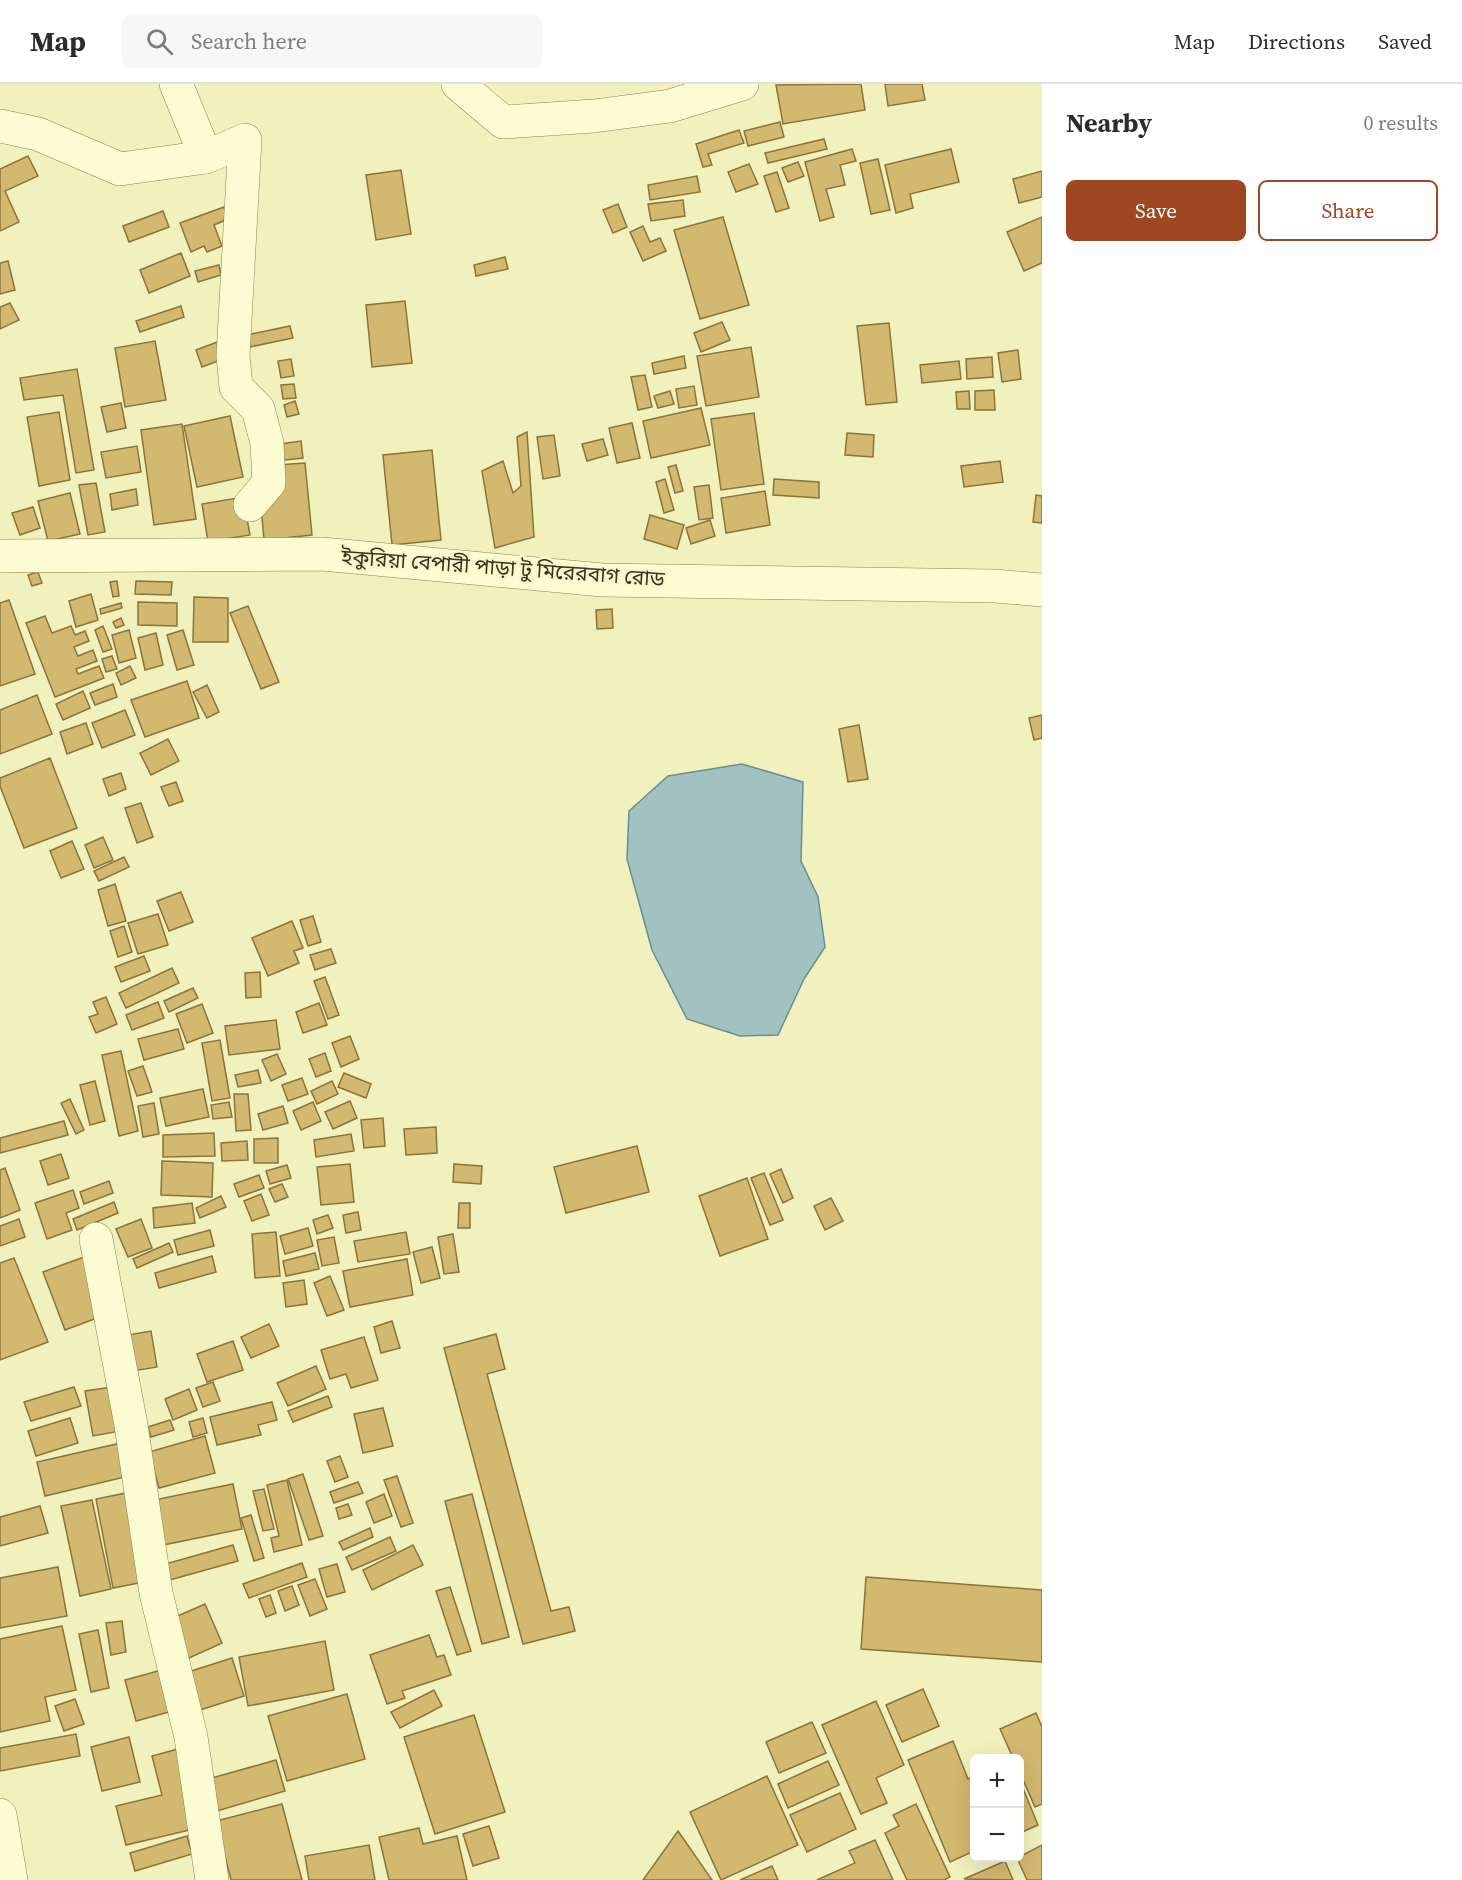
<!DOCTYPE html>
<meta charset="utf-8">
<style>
:root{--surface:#fff;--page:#f7f7f7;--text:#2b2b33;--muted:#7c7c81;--line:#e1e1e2;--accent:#9f4720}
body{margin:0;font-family:"Source Serif 4","Noto Sans Bengali",serif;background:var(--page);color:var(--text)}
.controls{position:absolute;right:18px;bottom:18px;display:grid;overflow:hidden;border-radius:9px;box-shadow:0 6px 24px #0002}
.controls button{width:54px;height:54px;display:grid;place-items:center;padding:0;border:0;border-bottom:2px solid var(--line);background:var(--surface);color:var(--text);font:30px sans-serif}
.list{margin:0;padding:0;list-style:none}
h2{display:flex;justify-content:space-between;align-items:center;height:78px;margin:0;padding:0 24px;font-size:26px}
h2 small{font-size:20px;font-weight:400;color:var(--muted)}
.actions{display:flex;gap:12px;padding:18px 24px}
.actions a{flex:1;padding:14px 0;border:2px solid var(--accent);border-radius:9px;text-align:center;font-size:21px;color:var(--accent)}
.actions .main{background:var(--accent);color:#fff}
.icon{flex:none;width:33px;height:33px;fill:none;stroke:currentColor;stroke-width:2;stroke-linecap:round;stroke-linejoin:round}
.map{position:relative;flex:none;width:1042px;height:1796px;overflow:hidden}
header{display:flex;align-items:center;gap:36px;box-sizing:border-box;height:84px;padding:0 30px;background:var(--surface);border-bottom:2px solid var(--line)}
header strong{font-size:28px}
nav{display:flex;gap:33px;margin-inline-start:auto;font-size:21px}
.search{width:420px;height:54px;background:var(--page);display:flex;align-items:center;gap:15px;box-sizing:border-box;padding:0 21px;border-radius:9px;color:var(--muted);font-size:22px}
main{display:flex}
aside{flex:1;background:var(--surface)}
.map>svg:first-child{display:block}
.water{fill:#a2c2c2;stroke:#688e91;stroke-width:1.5}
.building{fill:#d3b870;stroke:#8c7439;stroke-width:1.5}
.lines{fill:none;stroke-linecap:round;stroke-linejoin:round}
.minor-casing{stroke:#8b8255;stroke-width:34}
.minor{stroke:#fbfcd1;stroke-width:33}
.labels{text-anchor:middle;stroke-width:5;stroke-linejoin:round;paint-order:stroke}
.street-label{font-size:21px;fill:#39331b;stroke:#f7f8ce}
</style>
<header>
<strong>Map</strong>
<div class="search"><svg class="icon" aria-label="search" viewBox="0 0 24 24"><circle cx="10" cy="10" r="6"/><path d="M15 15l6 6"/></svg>Search here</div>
<nav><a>Map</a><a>Directions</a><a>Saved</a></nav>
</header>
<main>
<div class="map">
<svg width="1042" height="1796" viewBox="0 0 1042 1796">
<rect width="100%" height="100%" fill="#f1f1be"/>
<!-- water -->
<polygon class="water" points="742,680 803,698 801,777 818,813 825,863 804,895 778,951 740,952 687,935 652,866 627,775 629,727 668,692"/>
<!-- building -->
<g class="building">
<polygon points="861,0 865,26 783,40 776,1"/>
<polygon points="885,0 922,0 925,16 888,22"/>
<polygon points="780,38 784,53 748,62 744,47"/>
<polygon points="739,46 744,59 708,70 712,81 703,83 696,60"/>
<polygon points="824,55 827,65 768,79 765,69"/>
<polygon points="852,65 856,77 840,81 845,101 826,105 834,133 820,137 805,78"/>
<polygon points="951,65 959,98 910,110 913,124 896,129 885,81"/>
<polygon points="28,72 38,92 5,107 19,138 0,147 0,85"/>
<polygon points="878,75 890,126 871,130 860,79"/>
<polygon points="798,78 804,92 788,98 782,84"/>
<polygon points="749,80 758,100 736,108 728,88"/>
<polygon points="401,86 411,150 376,156 366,91"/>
<polygon points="1042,87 1042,113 1019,119 1013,95"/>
<polygon points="777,88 789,124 776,128 764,92"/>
<polygon points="697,92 700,108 650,116 648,101"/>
<polygon points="683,116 685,132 651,137 648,120"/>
<polygon points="618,120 627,143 613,149 603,126"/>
<polygon points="224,123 228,135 214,141 222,162 207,168 204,162 191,168 180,139"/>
<polygon points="163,127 169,143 129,158 123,142"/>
<polygon points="723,133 749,221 700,235 674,146"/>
<polygon points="1042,133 1042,179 1024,187 1007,148"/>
<polygon points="643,142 650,158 660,154 666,167 643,177 630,148"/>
<polygon points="181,169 190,192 149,209 140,186"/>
<polygon points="505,173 508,185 476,192 474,181"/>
<polygon points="8,177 15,206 0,210 0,179"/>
<polygon points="219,181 221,191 198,198 195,187"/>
<polygon points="405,217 412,279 372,283 366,221"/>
<polygon points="10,219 19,236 0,245 0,223"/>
<polygon points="181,222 184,233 140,248 136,237"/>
<polygon points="722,238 730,256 701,268 694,249"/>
<polygon points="889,239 897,318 866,321 857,242"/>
<polygon points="290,242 293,254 245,264 242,252"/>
<polygon points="155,257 166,316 125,323 115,264"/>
<polygon points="220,257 226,274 202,283 196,266"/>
<polygon points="751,263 759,313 706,322 697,272"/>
<polygon points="1018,266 1021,295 1002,298 998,269"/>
<polygon points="684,272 686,284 654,290 652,279"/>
<polygon points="992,273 993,293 967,295 966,275"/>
<polygon points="291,275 294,292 281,294 278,277"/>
<polygon points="959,277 961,295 922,299 920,281"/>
<polygon points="77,285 94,386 76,389 63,311 24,316 20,294"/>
<polygon points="645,291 652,323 638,326 631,293"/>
<polygon points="294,300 296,314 283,315 281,301"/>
<polygon points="694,302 697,321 679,324 676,305"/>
<polygon points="994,306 995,326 975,326 975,307"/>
<polygon points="670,307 674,320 658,324 654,312"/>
<polygon points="969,307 970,325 957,325 956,308"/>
<polygon points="295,317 299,330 287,333 284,321"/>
<polygon points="121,319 126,344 107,348 101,323"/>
<polygon points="701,324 710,361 651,374 643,337"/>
<polygon points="59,328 70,396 39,402 27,333"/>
<polygon points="754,329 764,400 721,406 711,335"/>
<polygon points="230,332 243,393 197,403 184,342"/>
<polygon points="632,339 640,374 617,379 609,344"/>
<polygon points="182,340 196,435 154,441 141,346"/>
<polygon points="527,348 534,453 495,464 482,387 503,377 513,409 521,402 517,353"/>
<polygon points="847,349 874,351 873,373 845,371"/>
<polygon points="554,351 560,392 543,395 537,353"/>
<polygon points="603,355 608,371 587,377 582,360"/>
<polygon points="301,357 303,374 276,377 273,361"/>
<polygon points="137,362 141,388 106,394 101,368"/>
<polygon points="432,366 441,456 392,461 383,371"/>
<polygon points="1000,377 1003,398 964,403 961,382"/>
<polygon points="305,379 312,451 264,456 260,411 276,381"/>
<polygon points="676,381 683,407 675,409 668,383"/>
<polygon points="665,395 674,426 664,429 656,398"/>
<polygon points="774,395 819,398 819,414 773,411"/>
<polygon points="96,399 105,448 88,451 79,401"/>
<polygon points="709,401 713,434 699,436 694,403"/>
<polygon points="136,405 138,421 112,426 110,410"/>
<polygon points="765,407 770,441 726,449 721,414"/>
<polygon points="70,409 80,450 48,457 38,417"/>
<polygon points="1036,411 1042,412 1042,439 1033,438"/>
<polygon points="243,413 250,451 208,458 202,420"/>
<polygon points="33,423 40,444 20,451 12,429"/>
<polygon points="650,431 684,441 677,465 644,455"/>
<polygon points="710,436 715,452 691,460 686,444"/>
<polygon points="38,488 42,499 32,502 28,491"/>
<polygon points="117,497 119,512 113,513 110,498"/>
<polygon points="136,497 172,498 171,511 135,510"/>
<polygon points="91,510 98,536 76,543 69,517"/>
<polygon points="194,513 228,514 228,558 193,558"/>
<polygon points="9,516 35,590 0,602 0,519"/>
<polygon points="138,518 177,519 177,542 138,541"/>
<polygon points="121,519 122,524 101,530 100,525"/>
<polygon points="248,522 279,598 261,605 230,529"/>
<polygon points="612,525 613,544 597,545 596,526"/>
<polygon points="45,532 52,549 71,542 75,551 85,547 89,557 74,563 78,572 93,566 97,577 76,585 78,590 99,582 104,594 55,613 26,539"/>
<polygon points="121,534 124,541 116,544 113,538"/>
<polygon points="103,542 112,565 103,568 95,546"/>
<polygon points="129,546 136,574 119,579 112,551"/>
<polygon points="183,546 194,581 177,586 167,551"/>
<polygon points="156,549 163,581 145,586 138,554"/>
<polygon points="112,572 117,585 106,588 102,575"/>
<polygon points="130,582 136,594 121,601 116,589"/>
<polygon points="187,597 199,634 145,653 131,616"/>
<polygon points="113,600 117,613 95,621 90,609"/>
<polygon points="207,601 219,628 207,634 193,608"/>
<polygon points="83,607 90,624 63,636 56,620"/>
<polygon points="37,611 52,650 0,670 0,626"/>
<polygon points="125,626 135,651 102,664 92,639"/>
<polygon points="1042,631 1042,654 1034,656 1029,634"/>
<polygon points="86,639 93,660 67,670 60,648"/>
<polygon points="859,641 868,695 848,698 839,645"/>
<polygon points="168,655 179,677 151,691 140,669"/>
<polygon points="50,674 77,744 24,764 0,702 0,694"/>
<polygon points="121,689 126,705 109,712 103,695"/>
<polygon points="176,698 183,717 169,722 161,703"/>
<polygon points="141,719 153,753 137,759 125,724"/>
<polygon points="103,753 113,776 94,784 85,761"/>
<polygon points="72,757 84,785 61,794 50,767"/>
<polygon points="124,773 129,783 99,797 94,787"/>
<polygon points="115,800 126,837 108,842 98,806"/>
<polygon points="181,808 193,838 169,847 157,817"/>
<polygon points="158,830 168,861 138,870 128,839"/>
<polygon points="313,832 321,858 308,862 300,836"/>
<polygon points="292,837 303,864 294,867 299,879 268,892 252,854"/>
<polygon points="124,842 132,868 118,873 110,847"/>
<polygon points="331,865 336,879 315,886 310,871"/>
<polygon points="144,872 150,887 121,898 115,883"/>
<polygon points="172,884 179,899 126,924 119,909"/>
<polygon points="260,888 261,913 246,914 245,889"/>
<polygon points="325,893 339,931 328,935 314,897"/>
<polygon points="193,904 198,914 169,928 164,917"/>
<polygon points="106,913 117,940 96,949 89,933 98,930 93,918"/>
<polygon points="158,918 164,934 132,946 126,931"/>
<polygon points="319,919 327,941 303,949 296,928"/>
<polygon points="202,920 213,949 187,959 176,930"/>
<polygon points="276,936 280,965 229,971 225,942"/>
<polygon points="178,945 184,965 144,976 138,955"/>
<polygon points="350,952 359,975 341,983 332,959"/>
<polygon points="220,956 230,1014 212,1017 202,959"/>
<polygon points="121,967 138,1047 119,1052 102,971"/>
<polygon points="325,969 331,987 316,993 309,975"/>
<polygon points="277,970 286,990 271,997 262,976"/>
<polygon points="143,982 152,1008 137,1012 128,987"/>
<polygon points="258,986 261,999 238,1003 235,991"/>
<polygon points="344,989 371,1000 366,1014 338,1003"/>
<polygon points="302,994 308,1010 288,1017 282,1001"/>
<polygon points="95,997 105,1037 90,1041 80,1001"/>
<polygon points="332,997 338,1010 317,1020 311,1007"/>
<polygon points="203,1005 209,1033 166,1042 160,1014"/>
<polygon points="234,1010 248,1010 251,1046 236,1047"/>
<polygon points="70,1015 84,1046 76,1050 61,1019"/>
<polygon points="350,1017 357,1034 333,1045 325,1028"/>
<polygon points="229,1018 232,1033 213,1035 211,1021"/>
<polygon points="313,1018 321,1037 301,1046 293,1027"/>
<polygon points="154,1019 159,1050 143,1053 138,1022"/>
<polygon points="283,1022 288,1039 263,1046 258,1030"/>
<polygon points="383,1034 385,1062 364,1064 361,1036"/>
<polygon points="64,1037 68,1051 0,1069 0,1054"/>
<polygon points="436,1043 437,1069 406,1071 404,1045"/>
<polygon points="214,1049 215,1072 163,1073 163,1051"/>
<polygon points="351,1050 354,1067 316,1073 314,1056"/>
<polygon points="278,1054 278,1079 254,1079 254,1055"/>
<polygon points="247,1057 248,1076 222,1077 221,1059"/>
<polygon points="637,1062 649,1108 566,1129 554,1083"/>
<polygon points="61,1070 69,1094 48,1101 40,1077"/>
<polygon points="162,1077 213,1079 212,1113 161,1111"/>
<polygon points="350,1080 354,1118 321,1121 317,1083"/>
<polygon points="454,1080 482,1082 481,1100 453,1098"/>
<polygon points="287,1081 291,1094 270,1100 266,1087"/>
<polygon points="5,1084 20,1126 0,1134 0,1086"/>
<polygon points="781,1085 793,1114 783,1119 770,1090"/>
<polygon points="764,1089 783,1136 770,1141 751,1094"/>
<polygon points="259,1091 264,1104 239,1113 234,1100"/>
<polygon points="747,1094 768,1155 720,1172 699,1112"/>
<polygon points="109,1097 113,1109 84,1120 80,1108"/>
<polygon points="282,1100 288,1113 275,1118 269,1105"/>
<polygon points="73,1106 79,1124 66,1129 72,1146 47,1155 35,1119"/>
<polygon points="261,1110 269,1131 252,1137 244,1117"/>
<polygon points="221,1112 226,1123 200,1134 196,1124"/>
<polygon points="831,1114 843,1137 825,1146 814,1122"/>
<polygon points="114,1118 118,1129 77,1146 73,1135"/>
<polygon points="192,1119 195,1139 154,1144 153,1124"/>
<polygon points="459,1119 470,1119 470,1144 458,1144"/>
<polygon points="358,1128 361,1146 346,1149 343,1131"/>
<polygon points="328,1131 333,1144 317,1150 313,1136"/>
<polygon points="19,1135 25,1153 0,1162 0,1142"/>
<polygon points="141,1135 152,1164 128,1173 116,1145"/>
<polygon points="308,1144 313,1162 285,1170 280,1152"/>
<polygon points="210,1146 214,1162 178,1171 174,1156"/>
<polygon points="276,1148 280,1192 255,1194 252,1150"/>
<polygon points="406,1148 410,1170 358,1178 354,1157"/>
<polygon points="453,1150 459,1188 444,1190 438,1153"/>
<polygon points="334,1153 339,1179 322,1182 317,1156"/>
<polygon points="169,1159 173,1168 137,1184 133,1175"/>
<polygon points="432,1163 440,1194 421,1199 413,1168"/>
<polygon points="315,1169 319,1185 286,1192 283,1177"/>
<polygon points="212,1172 216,1188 159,1204 155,1189"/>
<polygon points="84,1173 105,1231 65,1246 43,1188"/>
<polygon points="14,1174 48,1258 0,1276 0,1179"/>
<polygon points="407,1175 413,1211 350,1223 343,1187"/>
<polygon points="330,1192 344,1226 327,1232 314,1199"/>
<polygon points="304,1196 307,1220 286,1223 283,1199"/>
<polygon points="392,1237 400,1264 381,1269 374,1243"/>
<polygon points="269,1240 279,1262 251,1274 241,1253"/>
<polygon points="151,1247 157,1283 127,1288 121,1252"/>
<polygon points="496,1250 505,1285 487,1290 551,1527 569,1523 575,1547 523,1560 444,1264"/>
<polygon points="364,1253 378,1296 351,1304 346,1290 330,1295 321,1266"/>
<polygon points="233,1257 243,1286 207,1298 197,1270"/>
<polygon points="316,1282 326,1305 288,1322 277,1299"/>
<polygon points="213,1298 220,1317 203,1323 196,1304"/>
<polygon points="119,1302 126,1346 93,1352 85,1307"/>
<polygon points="74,1303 81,1322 31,1337 24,1318"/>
<polygon points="189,1305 197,1326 173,1336 165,1315"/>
<polygon points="328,1312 332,1323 293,1338 288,1327"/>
<polygon points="272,1318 277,1336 258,1341 261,1351 217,1361 210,1333"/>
<polygon points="383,1324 393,1362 363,1369 354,1330"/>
<polygon points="70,1334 78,1359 36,1372 28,1347"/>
<polygon points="203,1334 207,1349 193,1353 189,1338"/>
<polygon points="170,1336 174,1346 151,1353 148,1343"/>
<polygon points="205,1352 215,1389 159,1404 149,1368"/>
<polygon points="121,1359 129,1392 45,1412 37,1378"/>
<polygon points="340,1372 348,1393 335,1398 327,1377"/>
<polygon points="303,1390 323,1452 309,1456 288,1395"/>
<polygon points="397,1392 413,1439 401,1443 384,1396"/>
<polygon points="287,1396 302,1461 274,1468 271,1454 279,1452 267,1401"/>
<polygon points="358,1398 363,1409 334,1419 330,1408"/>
<polygon points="233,1400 242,1445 163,1461 154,1416"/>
<polygon points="264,1405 274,1445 263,1447 253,1407"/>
<polygon points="131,1408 149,1497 113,1504 96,1415"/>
<polygon points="384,1410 392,1432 374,1439 366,1418"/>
<polygon points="472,1410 509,1553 482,1560 445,1417"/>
<polygon points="92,1416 111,1505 80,1512 61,1422"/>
<polygon points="348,1420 352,1431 339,1435 336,1424"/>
<polygon points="40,1422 48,1449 0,1462 0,1433"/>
<polygon points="251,1431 264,1474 254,1477 241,1434"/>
<polygon points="370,1444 373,1453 343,1466 339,1458"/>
<polygon points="390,1453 396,1467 352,1486 346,1473"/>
<polygon points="233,1461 238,1477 166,1497 162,1481"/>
<polygon points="413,1461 423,1481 372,1506 363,1486"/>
<polygon points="302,1479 307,1493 249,1514 243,1500"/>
<polygon points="337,1480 345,1508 327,1513 319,1485"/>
<polygon points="58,1483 67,1532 0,1544 0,1494"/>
<polygon points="866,1493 1042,1506 1042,1578 861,1565"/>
<polygon points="315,1495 327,1525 310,1532 298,1501"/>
<polygon points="292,1502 299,1521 285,1527 278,1507"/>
<polygon points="450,1503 471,1567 457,1571 436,1507"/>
<polygon points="270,1511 276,1529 266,1533 259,1515"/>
<polygon points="205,1520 222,1559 189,1574 171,1535"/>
<polygon points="122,1537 126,1568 111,1571 106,1539"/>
<polygon points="62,1542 76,1606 45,1613 50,1637 0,1648 0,1555"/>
<polygon points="98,1546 109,1604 91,1608 79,1550"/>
<polygon points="429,1551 437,1573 444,1571 451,1591 402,1607 405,1614 387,1620 370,1571"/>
<polygon points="325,1557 334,1606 248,1622 239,1573"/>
<polygon points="232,1574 244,1612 197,1627 185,1589"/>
<polygon points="169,1584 180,1625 136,1637 125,1596"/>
<polygon points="923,1605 939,1642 902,1658 886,1621"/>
<polygon points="434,1606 442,1622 400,1644 391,1628"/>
<polygon points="347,1610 365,1675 287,1697 268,1632"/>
<polygon points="75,1615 84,1640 64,1647 55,1622"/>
<polygon points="876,1617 904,1681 876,1694 887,1719 861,1730 822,1641"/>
<polygon points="1036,1629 1042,1643 1042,1720 1035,1723 1020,1689 1020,1674 1013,1674 1000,1645"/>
<polygon points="474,1631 505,1728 435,1750 404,1653"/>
<polygon points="812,1638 826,1669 779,1689 766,1658"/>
<polygon points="76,1650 80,1672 0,1687 0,1664"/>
<polygon points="129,1653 140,1698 102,1707 91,1663"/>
<polygon points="953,1657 968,1695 974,1692 974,1767 950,1778 908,1676"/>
<polygon points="178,1665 198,1744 126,1761 116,1722 162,1711 152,1672"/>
<polygon points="276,1676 285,1707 210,1729 201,1697"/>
<polygon points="828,1677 839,1701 788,1724 778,1700"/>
<polygon points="767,1692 798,1761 721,1796 690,1728"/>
<polygon points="1020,1697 1038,1741 1020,1749"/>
<polygon points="840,1709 856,1745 807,1768 790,1731"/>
<polygon points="282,1720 302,1796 231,1796 216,1737"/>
<polygon points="916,1720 950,1793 944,1796 907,1796 885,1749 899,1742 893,1731"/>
<polygon points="489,1742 499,1774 473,1782 463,1750"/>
<polygon points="419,1744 423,1760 457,1752 467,1796 389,1796 379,1753"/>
<polygon points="678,1747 712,1796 643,1796"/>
<polygon points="187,1752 192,1770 135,1787 130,1769"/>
<polygon points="875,1756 893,1796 817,1796 855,1779 849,1767"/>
<polygon points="369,1761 375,1796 309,1796 305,1772"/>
<polygon points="1042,1761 1042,1796 1027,1796 1017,1774"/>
<polygon points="1005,1777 1013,1796 964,1795"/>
<polygon points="772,1782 778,1796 740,1796"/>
</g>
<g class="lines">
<defs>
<g id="minor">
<polyline points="176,0 206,73"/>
<polyline points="458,0 503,38 594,32 670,22 742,0"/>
<polyline points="0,42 38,50 120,85 206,73 245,56 233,272 236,303 258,325 267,359 269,399 250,421"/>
<polyline points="0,472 322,470 602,496 995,502 1042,506"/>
<polyline points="96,1155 131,1341 156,1509 191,1653 212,1796"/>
<polyline points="0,1731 11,1796"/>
</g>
</defs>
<!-- minor casing -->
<use href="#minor" class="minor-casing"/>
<!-- minor -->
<use href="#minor" class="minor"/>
</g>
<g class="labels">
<!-- street labels -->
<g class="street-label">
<text transform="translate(503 484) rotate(4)" y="7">ইকুরিয়া বেপারী পাড়া টু মিরেরবাগ রোড</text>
</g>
</g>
</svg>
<div class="controls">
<button>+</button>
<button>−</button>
</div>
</div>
<aside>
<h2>Nearby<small>0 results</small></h2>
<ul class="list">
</ul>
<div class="actions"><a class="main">Save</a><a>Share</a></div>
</aside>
</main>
